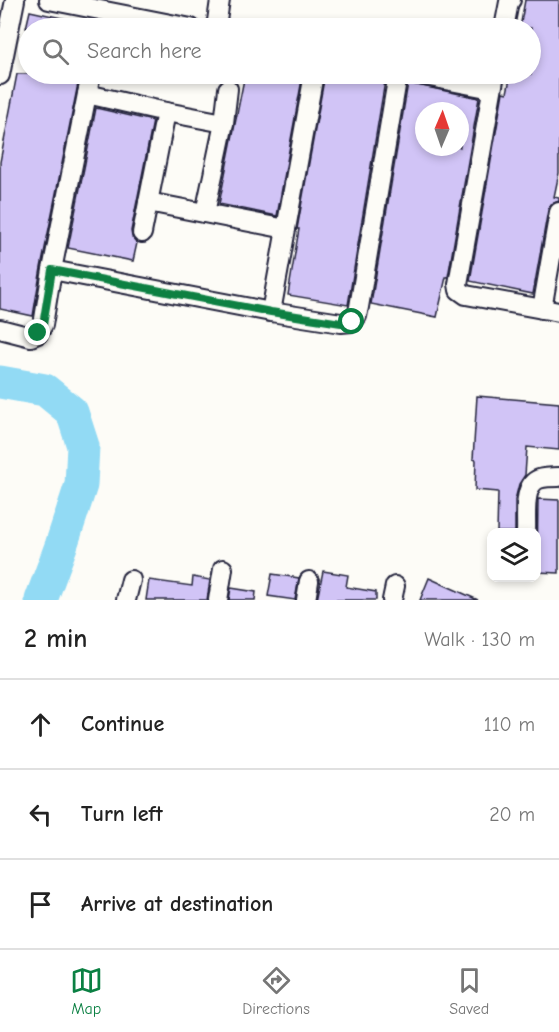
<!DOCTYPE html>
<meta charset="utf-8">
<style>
:root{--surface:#fff;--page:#f2f2f2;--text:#222;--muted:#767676;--line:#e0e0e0;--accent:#0b8043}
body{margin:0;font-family:"Comic Neue",sans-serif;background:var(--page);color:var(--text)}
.controls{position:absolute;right:18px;bottom:18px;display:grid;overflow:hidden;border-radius:12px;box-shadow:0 3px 9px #0003}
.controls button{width:54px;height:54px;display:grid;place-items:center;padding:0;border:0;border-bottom:2px solid var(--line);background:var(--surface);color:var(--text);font:30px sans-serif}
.compass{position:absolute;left:415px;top:102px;width:54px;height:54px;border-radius:50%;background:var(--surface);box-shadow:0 3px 9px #0003;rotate:2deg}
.stop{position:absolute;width:18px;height:18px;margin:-14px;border:4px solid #0b8043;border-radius:50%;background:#fff}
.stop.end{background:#0b8043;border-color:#fff;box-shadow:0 2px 6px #0008}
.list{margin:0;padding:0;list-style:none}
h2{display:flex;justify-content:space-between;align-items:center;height:78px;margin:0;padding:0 24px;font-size:26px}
h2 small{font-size:20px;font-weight:400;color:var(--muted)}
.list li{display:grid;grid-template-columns:39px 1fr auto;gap:18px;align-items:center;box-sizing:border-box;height:90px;padding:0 24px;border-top:2px solid var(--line)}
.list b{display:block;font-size:22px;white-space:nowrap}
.list em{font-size:20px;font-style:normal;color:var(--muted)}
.icon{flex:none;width:33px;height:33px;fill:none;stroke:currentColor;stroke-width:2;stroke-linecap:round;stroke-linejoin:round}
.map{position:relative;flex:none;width:559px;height:600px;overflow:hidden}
.search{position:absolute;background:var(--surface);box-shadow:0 3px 9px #0003;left:18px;right:18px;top:18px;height:66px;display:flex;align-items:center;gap:15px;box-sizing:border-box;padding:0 21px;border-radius:33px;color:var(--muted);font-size:22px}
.sheet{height:348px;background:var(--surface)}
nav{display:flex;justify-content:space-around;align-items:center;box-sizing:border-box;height:84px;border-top:2px solid var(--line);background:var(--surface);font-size:16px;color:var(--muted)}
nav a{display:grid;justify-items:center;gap:3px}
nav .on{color:var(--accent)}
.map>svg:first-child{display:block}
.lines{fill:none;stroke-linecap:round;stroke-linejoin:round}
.river{stroke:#92daf4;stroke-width:33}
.building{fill:#d1c4f6;stroke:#22223b;stroke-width:1.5;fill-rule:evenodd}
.minor-casing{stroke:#22223b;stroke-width:22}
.minor{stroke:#fdfcf7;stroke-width:18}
.route{stroke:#0b8043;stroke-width:8}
</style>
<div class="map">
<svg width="559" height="600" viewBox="0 0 559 600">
<rect width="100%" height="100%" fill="#fdfcf7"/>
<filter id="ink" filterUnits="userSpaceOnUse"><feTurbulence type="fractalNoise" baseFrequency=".0167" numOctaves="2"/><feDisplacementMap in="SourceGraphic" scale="12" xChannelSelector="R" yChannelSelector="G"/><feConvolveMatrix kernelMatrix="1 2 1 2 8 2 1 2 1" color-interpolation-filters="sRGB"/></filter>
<g filter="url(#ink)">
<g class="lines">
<!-- river -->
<polyline class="river" points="0,382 45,390 72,412 83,446 81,485 61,546 41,600"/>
</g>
<!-- building -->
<g class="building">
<polygon points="525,0 559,0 559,173 554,197 559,198 559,201 551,204 548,210 533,294 470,281 503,92 507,93 511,74 531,74 531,28 520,28"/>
<polygon points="30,11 80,22 79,28 26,28"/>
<polygon points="17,74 80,74 41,268 33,316 0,309 0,162"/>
<polygon points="245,74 303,74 277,216 219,204"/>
<polygon points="325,74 386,75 348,305 288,295 299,229 297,229"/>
<path d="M 408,83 L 479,98 L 448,277 L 446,277 L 437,317 L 371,304 ZM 424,111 L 460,111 L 460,147 L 424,147 Z"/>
<polygon points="96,108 153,121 131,231 132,237 137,243 133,261 68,248"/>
<polygon points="477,396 559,403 559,450 527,447 525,475 519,484 515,500 515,532 497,532 498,492 475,490 476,460 473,459"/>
<polygon points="538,499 559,500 559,573 537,572"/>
<polygon points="323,571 348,575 346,587 376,592 376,600 317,600"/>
<polygon points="272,574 299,578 295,600 268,596"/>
<polygon points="193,577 210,580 207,600 146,600 149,580 192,586"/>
<polygon points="429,578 478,600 420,600"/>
<polygon points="231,588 256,592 255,600 229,600"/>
</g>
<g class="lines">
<defs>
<g id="minor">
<polyline points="49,0 191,28"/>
<polyline points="216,28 220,0"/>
<polyline points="504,28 509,2 511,0"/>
<polyline points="414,74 492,89"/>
<polyline points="495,74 458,284 459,290 466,295 559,312"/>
<polyline points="0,75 15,0"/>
<polyline points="87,94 166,112 224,123"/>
<polyline points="148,202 286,229"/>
<polyline points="205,213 224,123 228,89"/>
<polyline points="142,233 166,112"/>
<polyline points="52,270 271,312 341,323 352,322 357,316 359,307 398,74"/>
<polyline points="542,309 559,212"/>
<polyline points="271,312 314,74"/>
<polyline points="0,329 31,337 38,334 43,325 52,270 91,74"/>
<path d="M 526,532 C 527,517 522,485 539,479 C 545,477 553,477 559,477"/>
<polyline points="126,600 131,580"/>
<polyline points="218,600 223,569"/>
<polyline points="306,600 309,581"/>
<polyline points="392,600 395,586"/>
</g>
</defs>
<!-- minor casing -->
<use href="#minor" class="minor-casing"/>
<!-- minor -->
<use href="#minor" class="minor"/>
</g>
</g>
<g class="lines" filter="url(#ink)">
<!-- route -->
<polyline class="route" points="38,333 43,325 52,270 271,312 341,323 352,322"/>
</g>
</svg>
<div class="controls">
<button><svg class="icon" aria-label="layers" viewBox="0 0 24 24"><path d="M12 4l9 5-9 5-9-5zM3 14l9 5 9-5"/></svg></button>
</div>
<svg class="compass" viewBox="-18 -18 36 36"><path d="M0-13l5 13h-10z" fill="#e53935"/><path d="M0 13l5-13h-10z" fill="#767676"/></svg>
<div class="stop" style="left:352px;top:322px"></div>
<div class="stop end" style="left:38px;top:333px"></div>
<div class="search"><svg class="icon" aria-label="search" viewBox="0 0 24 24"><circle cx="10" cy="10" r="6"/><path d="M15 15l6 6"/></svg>Search here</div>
</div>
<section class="sheet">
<h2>2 min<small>Walk · 130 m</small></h2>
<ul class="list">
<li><svg class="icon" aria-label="ahead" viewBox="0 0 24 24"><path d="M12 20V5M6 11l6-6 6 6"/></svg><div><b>Continue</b></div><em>110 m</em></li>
<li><svg class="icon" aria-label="left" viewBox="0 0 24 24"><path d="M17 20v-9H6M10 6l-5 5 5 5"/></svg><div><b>Turn left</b></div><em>20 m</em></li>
<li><svg class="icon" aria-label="arrive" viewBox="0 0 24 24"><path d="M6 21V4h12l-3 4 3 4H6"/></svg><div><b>Arrive at destination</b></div></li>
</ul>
</section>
<nav>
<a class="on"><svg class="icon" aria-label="map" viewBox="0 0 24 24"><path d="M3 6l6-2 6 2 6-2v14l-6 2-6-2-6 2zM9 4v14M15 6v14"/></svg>Map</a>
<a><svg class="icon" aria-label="directions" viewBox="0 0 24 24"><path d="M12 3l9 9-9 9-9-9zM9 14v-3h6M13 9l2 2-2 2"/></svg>Directions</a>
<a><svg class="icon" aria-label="saved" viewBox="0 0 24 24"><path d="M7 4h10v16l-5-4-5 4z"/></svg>Saved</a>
</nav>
